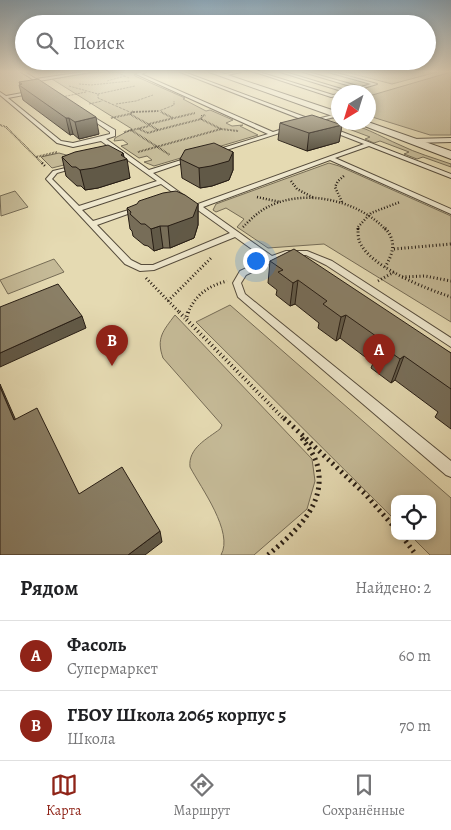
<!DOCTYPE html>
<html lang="ru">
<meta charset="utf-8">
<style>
:root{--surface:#fff;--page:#f6f6f6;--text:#202124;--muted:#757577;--line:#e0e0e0;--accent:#8f2418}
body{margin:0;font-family:Alegreya,serif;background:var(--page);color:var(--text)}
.controls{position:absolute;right:15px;bottom:15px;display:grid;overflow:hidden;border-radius:10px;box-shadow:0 2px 8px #0003}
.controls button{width:45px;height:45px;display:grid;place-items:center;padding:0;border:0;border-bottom:1px solid var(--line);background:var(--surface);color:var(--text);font:25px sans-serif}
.compass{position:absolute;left:331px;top:85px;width:45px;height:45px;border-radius:50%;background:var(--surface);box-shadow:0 2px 8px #0003;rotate:218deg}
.you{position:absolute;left:255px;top:260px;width:18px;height:18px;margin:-12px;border:4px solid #fff;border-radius:50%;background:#1a73e8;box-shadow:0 0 0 8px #1a73e833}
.badge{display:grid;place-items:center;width:32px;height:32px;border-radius:50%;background:var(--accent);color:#fff;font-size:16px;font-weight:700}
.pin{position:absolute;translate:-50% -41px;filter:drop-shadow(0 1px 2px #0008)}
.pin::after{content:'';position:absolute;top:26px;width:18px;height:15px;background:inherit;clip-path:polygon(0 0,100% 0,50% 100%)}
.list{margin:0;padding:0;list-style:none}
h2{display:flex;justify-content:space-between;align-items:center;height:65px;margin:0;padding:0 20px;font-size:21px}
h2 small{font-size:16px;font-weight:400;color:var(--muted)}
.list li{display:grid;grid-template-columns:32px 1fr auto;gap:15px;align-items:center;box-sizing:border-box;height:70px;padding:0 20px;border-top:1px solid var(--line)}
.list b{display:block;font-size:19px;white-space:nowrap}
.list p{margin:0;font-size:16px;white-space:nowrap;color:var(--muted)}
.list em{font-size:16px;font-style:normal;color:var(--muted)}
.icon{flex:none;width:28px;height:28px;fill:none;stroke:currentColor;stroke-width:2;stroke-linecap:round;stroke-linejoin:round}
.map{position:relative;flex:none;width:451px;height:555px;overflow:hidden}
.search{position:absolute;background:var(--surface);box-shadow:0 2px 8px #0003;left:15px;right:15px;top:15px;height:55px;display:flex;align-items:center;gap:12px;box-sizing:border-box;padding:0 18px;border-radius:28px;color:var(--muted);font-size:19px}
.sheet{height:205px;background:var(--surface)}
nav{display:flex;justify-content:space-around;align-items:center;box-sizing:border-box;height:70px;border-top:1px solid var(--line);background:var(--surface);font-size:14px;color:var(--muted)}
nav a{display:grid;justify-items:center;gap:2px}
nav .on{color:var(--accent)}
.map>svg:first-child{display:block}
.green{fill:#c5ba97;stroke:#766c56}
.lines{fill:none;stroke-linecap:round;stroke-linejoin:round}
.service-casing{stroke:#564c3c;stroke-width:2}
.minor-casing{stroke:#564c3c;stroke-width:2}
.path-far5{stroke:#271d14;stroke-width:1;stroke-dasharray:0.5 1;stroke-linecap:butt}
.path-far4{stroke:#271d14;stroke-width:2;stroke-dasharray:0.5 1;stroke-linecap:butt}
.path-far3{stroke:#271d14;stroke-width:2.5;stroke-dasharray:1 2;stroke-linecap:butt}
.path-far2{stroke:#271d14;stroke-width:3;stroke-dasharray:1 2.5;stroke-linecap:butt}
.path-far1{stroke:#271d14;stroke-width:4;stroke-dasharray:1 3;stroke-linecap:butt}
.path{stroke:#271d14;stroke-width:5;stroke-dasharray:2 4;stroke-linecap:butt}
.service{fill:#eee7cd;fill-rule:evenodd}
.minor{fill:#eee7cd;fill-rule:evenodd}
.wall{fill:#776d58;stroke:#271d14}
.shaded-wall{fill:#615947;stroke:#271d14}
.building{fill:#8a7f66;stroke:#271d14}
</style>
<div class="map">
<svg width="451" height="555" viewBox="0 0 451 555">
<rect width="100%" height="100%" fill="#e5dab2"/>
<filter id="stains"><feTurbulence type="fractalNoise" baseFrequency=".004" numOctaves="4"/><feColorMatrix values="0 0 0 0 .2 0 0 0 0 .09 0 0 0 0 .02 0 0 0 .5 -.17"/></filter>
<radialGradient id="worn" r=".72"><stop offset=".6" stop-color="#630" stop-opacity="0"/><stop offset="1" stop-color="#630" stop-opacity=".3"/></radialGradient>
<!-- green -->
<g class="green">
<polygon points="98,72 137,72 134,73 135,76 185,98 183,99 206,111 210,110 233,120 226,123 232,126 243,125 240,126 258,135 154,166 144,162 152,160 147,156 139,158 121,146 128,144 123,140 114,141 115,138 132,129 52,79"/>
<polygon points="346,72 437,72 392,84"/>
<polygon points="451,72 451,135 430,135 369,116 369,96"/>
<path d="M 332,118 L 338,120 L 338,122 C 359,123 381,137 400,145 C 416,153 434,158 451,164 L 451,167 L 423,157 L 417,159 L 404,154 L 409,152 L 380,141 L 374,143 L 365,139 L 370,137 L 325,120 Z"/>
<polygon points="59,153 84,160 52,168 41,157"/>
<polygon points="329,163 339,166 451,216 451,322 324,244 268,248 237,227 244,219 226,208 216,212 213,210 216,204"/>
<polygon points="15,191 28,207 1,216 0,196"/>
<polygon points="54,259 64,272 8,294 0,280"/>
<polygon points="230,305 451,498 451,555 430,555 411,536 432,536 432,499 395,499 395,520 196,322"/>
<path d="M 175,315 L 312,459 L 315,481 L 307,509 L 254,555 L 221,555 C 234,532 201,488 190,467 C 188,448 207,439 220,429 L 222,425 L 163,358 C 156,338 163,331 175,315 Z"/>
</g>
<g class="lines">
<defs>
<g id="service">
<polygon points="21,72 25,72 36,79 83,72 90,72 39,81 46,85 45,87"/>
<polygon points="142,72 146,72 141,74 273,132 289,127 292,129 217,153 213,153 213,151 268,134 136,74"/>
<polygon points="180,72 184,72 313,120 337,114 338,116 311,123"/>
<polygon points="235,72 241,72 223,76 221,75"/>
<polygon points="255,72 259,72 333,95 338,94 338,96 331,97"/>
<polygon points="280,72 285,72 348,91 357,88 303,72 308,72 361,87 371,84 328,72 333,72 377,84 350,92 345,92"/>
<polygon points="33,91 34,93 8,98 61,141 73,143 110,134 110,132 85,115 85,113 87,113 115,130 115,136 106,139 149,170 191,157 194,159 153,173 186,197 186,199 182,199 161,184 82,210 93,221 135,208 139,208 139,210 97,225 131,260 141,265 153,265 230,233 195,208 192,205 193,204 198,204 364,144 328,130 328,128 332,128 451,174 451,178 369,146 335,158 451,209 451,214 330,160 203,207 272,256 286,251 307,251 332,261 451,338 451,347 326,265 306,255 287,255 246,275 241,283 245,294 451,461 451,477 446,475 238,297 233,283 240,271 266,259 235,237 154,270 140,271 125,264 46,179 53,171 78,165 78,167 57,173 52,179 79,206 157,181 101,141 73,147 57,143 0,95 0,92 6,96"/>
<polygon points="451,138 451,142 412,143 409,141 412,139"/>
</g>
<g id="minor">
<polygon points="209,72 219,72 338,112 338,118"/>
<polygon points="354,122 368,122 451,151 451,159"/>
</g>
</defs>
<!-- service casing -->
<use href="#service" class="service-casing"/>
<!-- minor casing -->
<use href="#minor" class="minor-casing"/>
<!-- path-far5 -->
<g class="path-far5">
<polyline points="116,72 129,78"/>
<polyline points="107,81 125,76"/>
<polyline points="79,84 91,85"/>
<polyline points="91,85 130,81"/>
<polyline points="69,86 98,94 98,98 132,113"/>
<polyline points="98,94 135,86"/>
<polyline points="62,97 86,92"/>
<polyline points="89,104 102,101"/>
<polyline points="116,104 136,101 153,95"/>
<polyline points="133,112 159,111 174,105 174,101"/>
</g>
<!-- path-far4 -->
<g class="path-far4">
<polyline points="133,112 158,111"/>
<polyline points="161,112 173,118"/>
<polyline points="130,114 133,112 131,111"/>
<polyline points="111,118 130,114 158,130 201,119 202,116 206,115"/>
<polyline points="201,119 221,129 238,131"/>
<polyline points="149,124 195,113"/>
<polyline points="0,125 6,127 43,164"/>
<polyline points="139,129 148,133 158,130"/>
<polyline points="131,130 170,155"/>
<polyline points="124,132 149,126"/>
<polyline points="138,152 221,129"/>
<polyline points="36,157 57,152"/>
</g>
<!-- path-far3 -->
<g class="path-far3">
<polyline points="42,163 45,166"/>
<polyline points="291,181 297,189 314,198"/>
<polyline points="257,197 280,202"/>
<polyline points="342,202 335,187 338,181 345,175"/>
<path d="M 243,227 C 249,221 256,214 264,209 C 301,187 357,199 386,230"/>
<polyline points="358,230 358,227 371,213 400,202"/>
</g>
<!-- path-far2 -->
<g class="path-far2">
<path d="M 358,228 C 358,232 358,237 359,240 C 367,266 427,289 451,297"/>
<path d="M 385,228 C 397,241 393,254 385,267"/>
<polyline points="394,249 451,244"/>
<polyline points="402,277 425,276 451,281"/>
<polyline points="146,278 180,313"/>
<polyline points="378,281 394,272"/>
<polyline points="168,301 212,257"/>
<path d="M 188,313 C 195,295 208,286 227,281"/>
</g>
<!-- path-far1 -->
<g class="path-far1">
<polyline points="179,312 185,318"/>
<polyline points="188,312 186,319 285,420"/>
</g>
<!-- path -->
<g class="path">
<polyline points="284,418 365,494 395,528"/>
<polyline points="402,536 416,555"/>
<path d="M 268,555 C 295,532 328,504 317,464 C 314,454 307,445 301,437"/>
</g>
<!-- service -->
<use href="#service" class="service"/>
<!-- minor -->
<use href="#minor" class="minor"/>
</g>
<!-- wall -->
<g class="wall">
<polygon points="19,82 99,134 79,139 73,134 70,135 23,100 19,85 20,85"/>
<polygon points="280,123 342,125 339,142 307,151 278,140"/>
<polygon points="233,152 233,170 229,180 212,186 200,188 182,178 180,159"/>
<polygon points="123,153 130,178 98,188 85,190 81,186 77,186 66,176 62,157"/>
<polygon points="198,204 198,225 194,238 170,248 163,248 154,251 148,246 144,245 133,236 132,231 130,229 127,208"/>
<polygon points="270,261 451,353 451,429 435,417 438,412 395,380 391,383 371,368 373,363 340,338 336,341 318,328 319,323 295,304 290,306 276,295 277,290 268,283"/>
</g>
<!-- shaded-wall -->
<g class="shaded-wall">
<polygon points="96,117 99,134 79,139 75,122"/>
<polygon points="66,118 69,118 73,134 70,135"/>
<polygon points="342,125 339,142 307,151 309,133"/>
<polygon points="233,152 233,170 229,180 212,186 200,188 199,168"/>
<polygon points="123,153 124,160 127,159 130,178 98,188 85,190 80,170 121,155"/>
<polygon points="198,204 198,225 194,238 170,248 168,226"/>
<polygon points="160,226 163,248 154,251 151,229"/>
<polygon points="298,280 295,304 290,306 293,283"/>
<polygon points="346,315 340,338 336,341 341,317"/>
<polygon points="82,316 86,328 0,367 0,353"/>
<polygon points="404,356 395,380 391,383 400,359"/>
<polygon points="0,384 21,432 14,420 0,387"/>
<polygon points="160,531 162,542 145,555 128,555"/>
</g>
<!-- building -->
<g class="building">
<polygon points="38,79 96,117 75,122 69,118 66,118 19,85 22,84 19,82"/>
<polygon points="312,115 342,125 309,133 280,123"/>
<polygon points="214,143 233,152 229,161 211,166 199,168 180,159 185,150"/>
<polygon points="108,145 123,153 121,155 127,159 94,168 80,170 76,167 72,167 62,157 75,152"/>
<polygon points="176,191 185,195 198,204 193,217 168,226 160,226 151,229 145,224 141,224 130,214 131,212 127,208 137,204 139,201 163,193"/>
<polygon points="294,249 451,353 451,389 404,356 400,359 379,344 383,341 346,315 341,317 323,304 327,301 298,280 293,283 278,272 283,270 270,261"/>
<polygon points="58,284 82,316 0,353 0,307"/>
<polygon points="0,387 14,420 37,408 79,494 122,467 160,531 128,555 0,555"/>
</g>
<!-- sky -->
<linearGradient id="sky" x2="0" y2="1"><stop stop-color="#8daabd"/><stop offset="0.48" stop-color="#f3eedc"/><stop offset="1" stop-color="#f3eedc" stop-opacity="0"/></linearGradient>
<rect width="451" height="149" fill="url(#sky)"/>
<rect width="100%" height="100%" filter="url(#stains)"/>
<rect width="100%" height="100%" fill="url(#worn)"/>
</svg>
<div class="controls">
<button><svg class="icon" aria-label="locate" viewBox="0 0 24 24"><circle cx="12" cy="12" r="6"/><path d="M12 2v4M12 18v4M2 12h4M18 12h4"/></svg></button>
</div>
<svg class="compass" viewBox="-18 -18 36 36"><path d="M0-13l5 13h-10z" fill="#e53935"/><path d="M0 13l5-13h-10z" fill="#757577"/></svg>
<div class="you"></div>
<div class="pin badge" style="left:379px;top:375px">A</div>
<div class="pin badge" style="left:112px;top:366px">B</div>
<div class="search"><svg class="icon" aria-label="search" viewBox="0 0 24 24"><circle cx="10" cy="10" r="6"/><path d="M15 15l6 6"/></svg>Поиск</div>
</div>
<section class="sheet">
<h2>Рядом<small>Найдено: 2</small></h2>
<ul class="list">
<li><span class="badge">A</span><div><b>Фасоль</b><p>Супермаркет</p></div><em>60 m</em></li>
<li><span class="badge">B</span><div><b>ГБОУ Школа 2065 корпус 5</b><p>Школа</p></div><em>70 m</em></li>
</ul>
</section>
<nav>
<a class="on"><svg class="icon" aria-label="map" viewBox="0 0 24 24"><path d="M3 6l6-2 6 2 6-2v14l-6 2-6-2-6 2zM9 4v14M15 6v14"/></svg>Карта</a>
<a><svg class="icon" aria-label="directions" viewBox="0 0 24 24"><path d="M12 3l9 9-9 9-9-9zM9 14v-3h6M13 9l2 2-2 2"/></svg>Маршрут</a>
<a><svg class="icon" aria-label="saved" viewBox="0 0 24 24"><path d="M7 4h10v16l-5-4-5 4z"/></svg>Сохранённые</a>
</nav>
